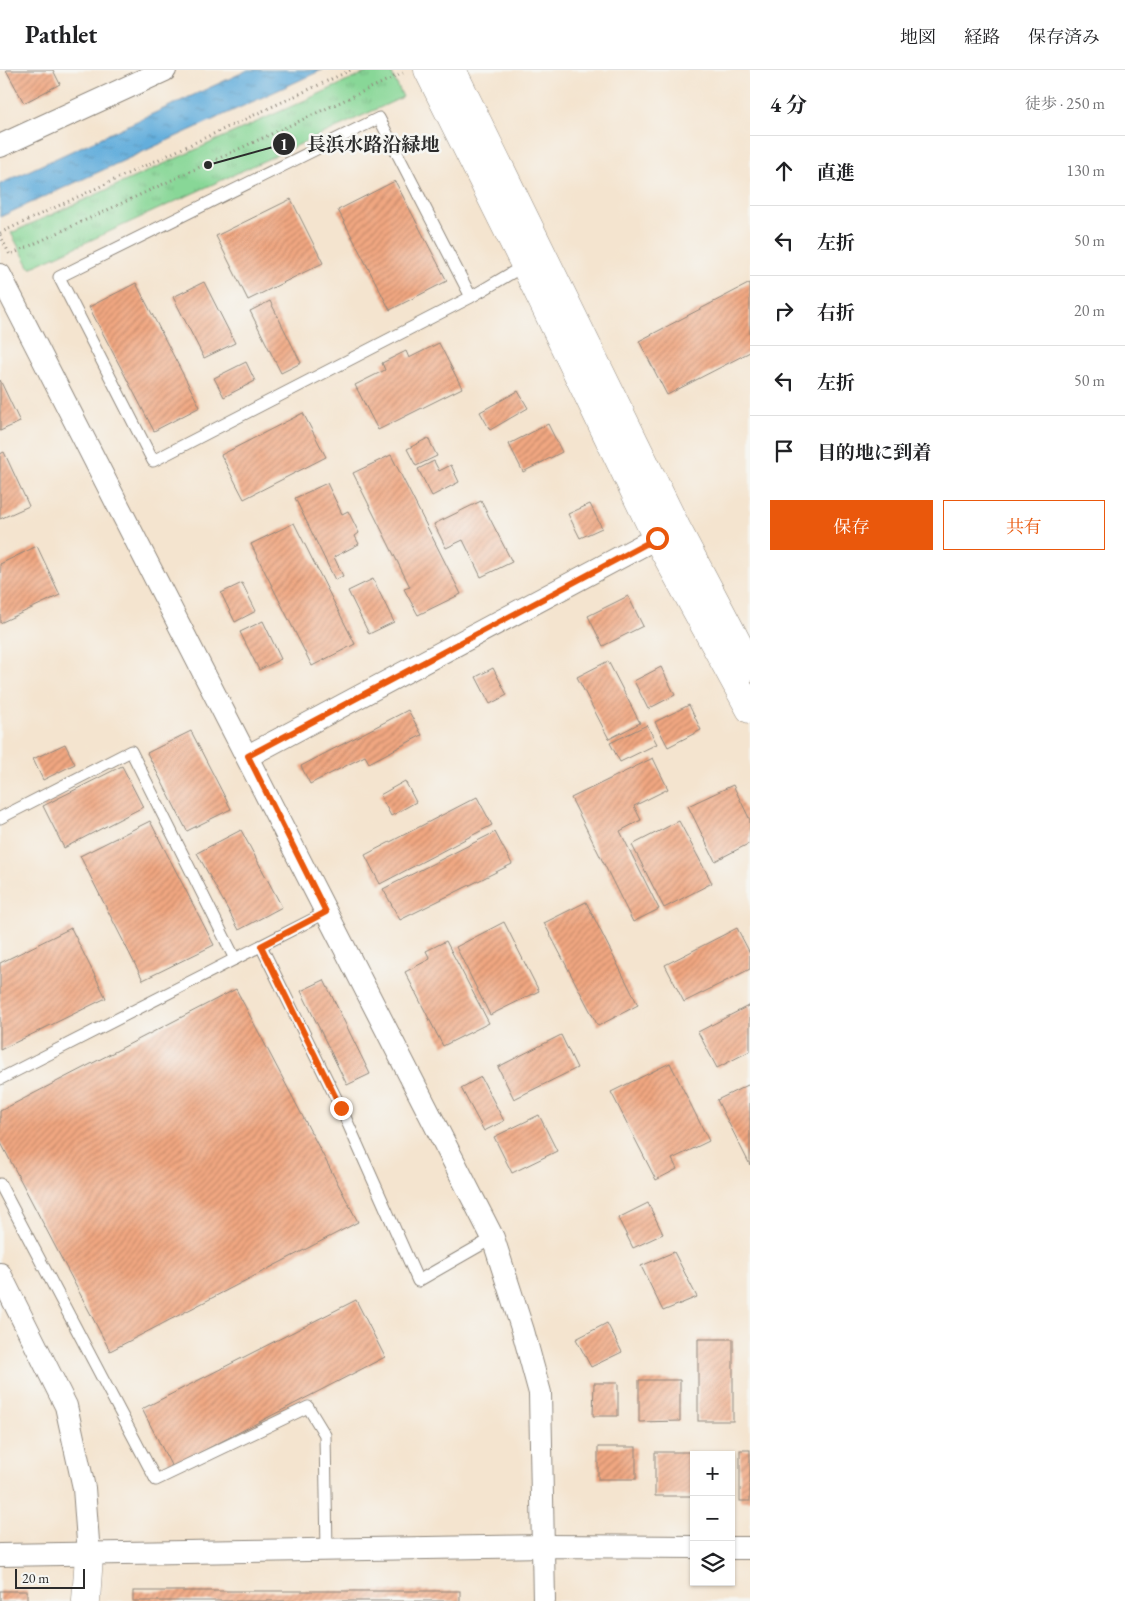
<!DOCTYPE html>
<html lang="ja">
<meta charset="utf-8">
<style>
:root{--surface:#fff;--page:#f2f2f2;--text:#202124;--muted:#757577;--line:#e0e0e0;--accent:#ea580c}
body{margin:0;font-family:"EB Garamond","Noto Serif JP",serif;background:var(--page);color:var(--text)}
.controls{position:absolute;right:15px;bottom:15px;display:grid;overflow:hidden;border-radius:0px;box-shadow:0 1px 4px #0004}
.controls button{width:45px;height:45px;display:grid;place-items:center;padding:0;border:0;border-bottom:1px solid var(--line);background:var(--surface);color:var(--text);font:25px sans-serif}
.scale{position:absolute;left:15px;bottom:12px;width:70px;box-sizing:border-box;padding-left:5px;border:2px solid #2b2b2b;border-top:0;font-size:14px;line-height:18px;white-space:nowrap;color:#2b2b2b;-webkit-text-stroke:4px #f6f6f2;paint-order:stroke}
.stop{position:absolute;width:15px;height:15px;margin:-11px;border:4px solid #ea580c;border-radius:50%;background:#fff}
.stop.end{background:#ea580c;border-color:#fff;box-shadow:0 1px 5px #0008}
.list{margin:0;padding:0;list-style:none}
h2{display:flex;justify-content:space-between;align-items:center;height:65px;margin:0;padding:0 20px;font-size:21px}
h2 small{font-size:16px;font-weight:400;color:var(--muted)}
.list li{display:grid;grid-template-columns:32px 1fr auto;gap:15px;align-items:center;box-sizing:border-box;height:70px;padding:0 20px;border-top:1px solid var(--line)}
.list b{display:block;font-size:19px;white-space:nowrap}
.list em{font-size:16px;font-style:normal;color:var(--muted)}
.actions{display:flex;gap:10px;padding:15px 20px}
.actions a{flex:1;padding:11px 0;border:1px solid var(--accent);border-radius:0px;text-align:center;font-size:18px;color:var(--accent)}
.actions .main{background:var(--accent);color:#fff}
.icon{flex:none;width:28px;height:28px;fill:none;stroke:currentColor;stroke-width:2;stroke-linecap:round;stroke-linejoin:round}
.map{position:relative;flex:none;width:750px;height:1531px;overflow:hidden}
header{display:flex;align-items:center;gap:30px;box-sizing:border-box;height:70px;padding:0 25px;background:var(--surface);border-bottom:1px solid var(--line)}
header strong{font-size:24px}
nav{display:flex;gap:28px;margin-inline-start:auto;font-size:18px}
main{display:flex}
aside{flex:1;background:var(--surface)}
.map>svg:first-child{display:block}
.grass{fill:url(#grass-tufts);stroke:#5a8161}
.water{fill:url(#water-ripples);stroke:#486c84}
.building{fill:url(#building-hatch)}
.lines{fill:none;stroke-linecap:round;stroke-linejoin:round}
.service-casing{stroke:#90887d;stroke-width:13}
.minor-casing{stroke:#90887d;stroke-width:24}
.tertiary-casing{stroke:#90887d;stroke-width:29}
.path{stroke:#90887d;stroke-width:3;stroke-dasharray:1 4;stroke-linecap:butt}
.service{stroke:#fff;stroke-width:11}
.minor{stroke:#fff;stroke-width:22}
.tertiary{stroke:#fff;stroke-width:28}
.route{stroke:#ea580c;stroke-width:6}
.leader{fill:none;stroke:#2b2b2b;stroke-width:2}
.callout-dot{fill:#2b2b2b;stroke:#f6f6f2;stroke-width:2}
.mark-label{font-size:15px;text-anchor:middle;font-weight:bold;fill:#fff}
.callout-label{font-size:19px;text-anchor:middle;font-weight:bold;fill:#2b2b2b;stroke:#f6f6f2;stroke-width:5;stroke-linejoin:round;paint-order:stroke}
</style>
<header>
<strong>Pathlet</strong>
<nav><a>地図</a><a>経路</a><a>保存済み</a></nav>
</header>
<main>
<div class="map">
<svg width="750" height="1531" viewBox="0 0 750 1531">
<defs>
<pattern id="grass-tufts" width="24" height="20" patternUnits="userSpaceOnUse" patternTransform="scale(1.25)"><rect width="24" height="20" fill="#88d797"/><path d="M3 7l-1-3M5 7V3M7 7l1-3M15 17l-1-3M17 17v-4M19 17l1-3" fill="none" stroke="#76b982"/></pattern>
<pattern id="water-ripples" width="26" height="14" patternUnits="userSpaceOnUse" patternTransform="scale(1.25)"><rect width="26" height="14" fill="#64aedc"/><path d="M2 4q2-2 4 0t4 0M15 11q2-2 4 0t4 0" fill="none" stroke="#538eb3"/></pattern>
<pattern id="building-hatch" width="6" height="6" patternUnits="userSpaceOnUse" patternTransform="scale(1.25)"><rect width="6" height="6" fill="#f1a781"/><path d="M-1 1l2-2M0 6l6-6M5 7l2-2" fill="none" stroke="#c3886a"/></pattern>
</defs>
<rect width="100%" height="100%" fill="#f6f6f2"/>
<filter id="ink" filterUnits="userSpaceOnUse"><feTurbulence type="fractalNoise" baseFrequency=".02" numOctaves="2"/><feDisplacementMap in="SourceGraphic" scale="10" xChannelSelector="R" yChannelSelector="G"/><feConvolveMatrix kernelMatrix="1 2 1 2 8 2 1 2 1" color-interpolation-filters="sRGB"/></filter>
<filter id="wash" filterUnits="userSpaceOnUse"><feTurbulence type="fractalNoise" baseFrequency=".0096" numOctaves="4" result="noise"/><feDisplacementMap in="SourceGraphic" scale="20" xChannelSelector="R" yChannelSelector="G"/><feGaussianBlur stdDeviation="1.12" result="paint"/><feColorMatrix in="noise" values="0 0 0 0 0 0 0 0 0 0 0 0 0 0 0 0 0 1.4 0 .05"/><feComposite in="paint" operator="in"/></filter>
<g filter="url(#wash)">
<rect width="100%" height="100%" fill="#f4e4cf"/>
<!-- grass -->
<polygon class="grass" points="372,0 390,0 403,27 30,198 11,163"/>
<!-- water -->
<polygon class="water" points="248,0 322,0 0,147 0,114"/>
<g id="blocks">
<!-- building -->
<g class="building">
<polygon points="6,0 53,0 60,14 24,33"/>
<polygon points="395,111 447,211 390,240 338,140"/>
<polygon points="291,129 323,193 248,230 216,166"/>
<polygon points="204,212 235,273 204,288 173,227"/>
<polygon points="136,213 200,337 154,361 89,237"/>
<polygon points="750,213 750,282 667,325 639,271"/>
<polygon points="270,231 301,293 281,303 250,241"/>
<polygon points="439,273 462,318 378,360 355,315 385,300 382,293 406,281 409,288"/>
<polygon points="246,292 255,311 224,327 214,308"/>
<polygon points="0,310 20,352 0,361"/>
<polygon points="518,321 528,338 490,360 480,342"/>
<polygon points="303,343 326,387 244,429 221,385"/>
<polygon points="548,354 562,382 523,402 509,374"/>
<polygon points="428,368 437,386 416,396 407,379"/>
<polygon points="4,382 29,436 0,449 0,384"/>
<polygon points="391,385 461,524 418,545 404,519 410,517 353,403"/>
<polygon points="434,391 439,401 451,395 459,412 432,426 418,399"/>
<polygon points="327,413 342,444 348,441 359,463 355,466 359,474 334,487 343,506 335,510 295,428"/>
<polygon points="481,431 512,492 481,507 463,470 446,478 434,454"/>
<polygon points="590,434 602,458 580,468 568,444"/>
<polygon points="294,453 355,574 312,596 251,474"/>
<polygon points="37,476 60,525 0,553 0,494"/>
<polygon points="373,509 394,552 369,564 348,521"/>
<polygon points="242,513 256,541 235,552 221,523"/>
<polygon points="628,526 643,556 603,576 588,546"/>
<polygon points="263,551 281,589 259,600 240,562"/>
<polygon points="608,591 640,653 609,669 577,607"/>
<polygon points="661,597 675,625 648,639 634,611"/>
<polygon points="493,598 507,625 490,634 476,607"/>
<polygon points="689,635 701,660 668,677 655,652"/>
<polygon points="408,640 422,665 369,693 365,686 310,714 301,696"/>
<polygon points="647,655 657,674 620,692 610,673"/>
<polygon points="191,661 231,739 187,761 147,683"/>
<polygon points="65,674 75,694 43,710 33,689"/>
<polygon points="653,688 668,719 634,736 641,750 620,761 659,839 633,852 571,728"/>
<polygon points="122,696 143,737 64,778 43,736"/>
<polygon points="405,711 416,732 391,746 380,725"/>
<polygon points="733,715 750,750 750,773 715,791 688,736"/>
<polygon points="477,727 492,755 380,814 365,785"/>
<polygon points="150,751 214,875 143,910 80,786"/>
<polygon points="679,751 712,813 664,838 632,775"/>
<polygon points="241,760 282,837 239,860 197,783"/>
<polygon points="495,762 512,794 400,850 383,819"/>
<polygon points="586,832 638,935 598,956 544,853"/>
<polygon points="504,852 539,921 490,945 456,877"/>
<polygon points="71,858 106,928 0,980 0,893"/>
<polygon points="737,858 750,883 750,899 684,932 665,895"/>
<polygon points="446,871 489,953 443,976 405,902 430,889 426,881"/>
<polygon points="324,910 370,1004 347,1015 301,921"/>
<polygon points="236,919 358,1152 110,1281 0,1071 0,1041"/>
<polygon points="750,935 750,981 717,998 698,962"/>
<polygon points="561,965 577,998 514,1029 498,997"/>
<polygon points="670,993 709,1071 672,1089 677,1099 656,1110 611,1022"/>
<polygon points="481,1007 504,1051 484,1061 461,1018"/>
<polygon points="750,1014 750,1095 717,1030"/>
<polygon points="539,1045 557,1081 512,1103 494,1067"/>
<polygon points="648,1133 663,1164 633,1178 618,1148"/>
<polygon points="674,1182 697,1227 663,1241 641,1196"/>
<polygon points="356,1230 385,1287 172,1397 142,1339"/>
<polygon points="607,1253 622,1282 591,1297 576,1269"/>
<rect x="698" y="1269" width="35" height="82"/>
<polygon points="639,1310 680,1310 680,1351 639,1352"/>
<polygon points="594,1313 618,1313 618,1346 593,1346"/>
<rect x="598" y="1377" width="38" height="32"/>
<rect x="740" y="1380" width="10" height="51"/>
<polygon points="655,1382 696,1382 694,1426 655,1426"/>
<rect x="0" y="1521" width="27" height="10"/>
<rect x="133" y="1521" width="327" height="10"/>
</g>
</g>
</g>
<g filter="url(#ink)">
<use href="#blocks" fill-opacity="0" stroke="#90887d" stroke-width="1"/>
<g class="lines">
<defs>
<g id="service">
<polyline points="471,227 379,48 59,207 153,391 471,227 525,195"/>
<polyline points="0,748 131,681 235,889"/>
<polyline points="261,876 341,1038 418,1211 493,1168"/>
<polyline points="0,1009 327,842"/>
<polyline points="0,1114 156,1410 308,1337 325,1365 327,1481"/>
</g>
<g id="minor">
<polyline points="0,76 165,0"/>
<polyline points="0,205 493,1168 523,1261 540,1323 544,1531"/>
<polyline points="248,686 671,460"/>
<polyline points="0,1204 66,1336 84,1418 89,1485"/>
<polyline points="731,1478 750,1478"/>
<polyline points="0,1485 544,1476 694,1477"/>
</g>
<g id="tertiary">
<polyline points="428,0 525,195 657,468 750,639"/>
<polyline points="452,0 676,457 750,597"/>
<polyline points="86,1531 89,1485"/>
</g>
</defs>
<!-- service casing -->
<use href="#service" class="service-casing"/>
<!-- minor casing -->
<use href="#minor" class="minor-casing"/>
<!-- tertiary casing -->
<use href="#tertiary" class="tertiary-casing"/>
<!-- path -->
<g class="path">
<polyline points="0,163 351,0"/>
<polyline points="0,165 10,185 403,3"/>
</g>
<!-- service -->
<use href="#service" class="service"/>
<!-- minor -->
<use href="#minor" class="minor"/>
<!-- tertiary -->
<use href="#tertiary" class="tertiary"/>
</g>
</g>
<g class="lines" filter="url(#ink)">
<!-- route -->
<polyline class="route" points="341,1038 261,876 326,842 248,686 657,468"/>
</g>
<!-- callouts -->
<path class="leader" d="M208 95L284 74"/>
<g class="callout-dot">
<circle cx="208" cy="95" r="5"/>
<circle cx="284" cy="74" r="12"/>
</g>
<g class="mark-label">
<text x="284" y="80">1</text>
</g>
<g class="callout-label">
<text x="373" y="81">長浜水路沿緑地</text>
</g>
</svg>
<div class="controls">
<button>+</button>
<button>−</button>
<button><svg class="icon" aria-label="layers" viewBox="0 0 24 24"><path d="M12 4l9 5-9 5-9-5zM3 14l9 5 9-5"/></svg></button>
</div>
<div class="scale">20 m</div>
<div class="stop" style="left:657px;top:468px"></div>
<div class="stop end" style="left:341px;top:1038px"></div>
</div>
<aside>
<h2>4 分<small>徒歩 · 250 m</small></h2>
<ul class="list">
<li><svg class="icon" aria-label="ahead" viewBox="0 0 24 24"><path d="M12 20V5M6 11l6-6 6 6"/></svg><div><b>直進</b></div><em>130 m</em></li>
<li><svg class="icon" aria-label="left" viewBox="0 0 24 24"><path d="M17 20v-9H6M10 6l-5 5 5 5"/></svg><div><b>左折</b></div><em>50 m</em></li>
<li><svg class="icon" aria-label="right" viewBox="0 0 24 24"><path d="M7 20v-9h11M14 6l5 5-5 5"/></svg><div><b>右折</b></div><em>20 m</em></li>
<li><svg class="icon" aria-label="left" viewBox="0 0 24 24"><path d="M17 20v-9H6M10 6l-5 5 5 5"/></svg><div><b>左折</b></div><em>50 m</em></li>
<li><svg class="icon" aria-label="arrive" viewBox="0 0 24 24"><path d="M6 21V4h12l-3 4 3 4H6"/></svg><div><b>目的地に到着</b></div></li>
</ul>
<div class="actions"><a class="main">保存</a><a>共有</a></div>
</aside>
</main>
